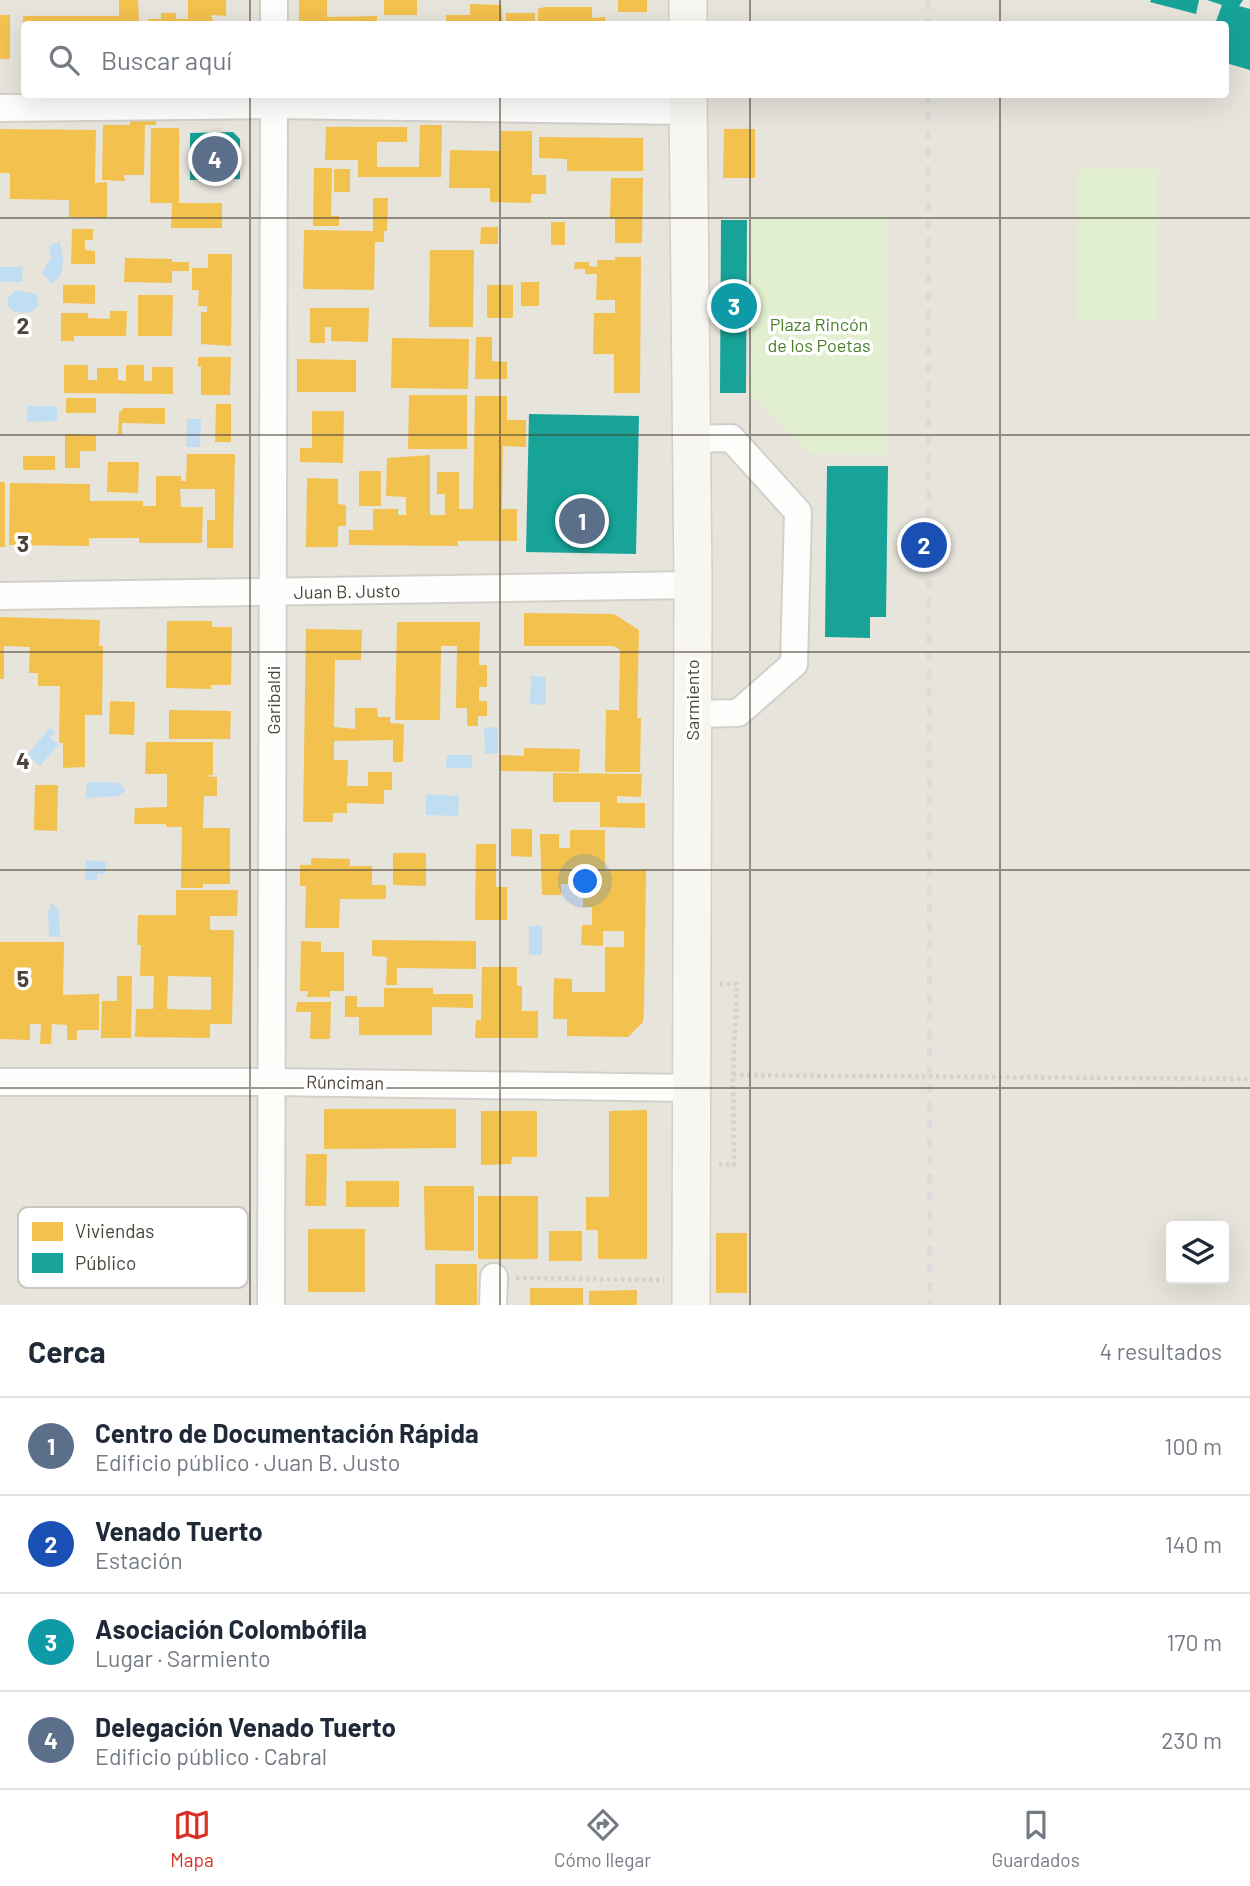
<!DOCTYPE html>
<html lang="es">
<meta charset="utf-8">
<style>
:root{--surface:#fff;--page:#f2f2f3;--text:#1f2937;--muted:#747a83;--line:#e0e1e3;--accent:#d93025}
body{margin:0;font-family:Barlow,sans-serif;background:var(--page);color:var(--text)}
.controls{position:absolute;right:21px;bottom:21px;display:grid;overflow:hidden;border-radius:7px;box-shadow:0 7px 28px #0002}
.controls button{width:63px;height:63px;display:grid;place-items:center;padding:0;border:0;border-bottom:2px solid var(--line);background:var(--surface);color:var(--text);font:35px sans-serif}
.you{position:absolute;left:586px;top:882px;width:24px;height:24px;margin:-18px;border:5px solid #fff;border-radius:50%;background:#1a73e8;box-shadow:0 0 0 10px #1a73e833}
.badge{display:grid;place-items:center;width:46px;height:46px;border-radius:50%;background:var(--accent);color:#fff;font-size:23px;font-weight:700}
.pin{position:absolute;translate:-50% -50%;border:4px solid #fff;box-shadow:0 2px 7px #0006}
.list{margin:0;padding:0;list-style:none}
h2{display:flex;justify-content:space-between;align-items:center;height:91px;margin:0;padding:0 28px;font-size:30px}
h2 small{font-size:23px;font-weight:400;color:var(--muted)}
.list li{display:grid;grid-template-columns:46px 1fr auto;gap:21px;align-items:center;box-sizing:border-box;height:98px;padding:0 28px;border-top:2px solid var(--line)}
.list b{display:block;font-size:26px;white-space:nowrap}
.list p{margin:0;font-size:23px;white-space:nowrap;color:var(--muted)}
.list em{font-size:23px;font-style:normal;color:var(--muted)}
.icon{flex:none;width:38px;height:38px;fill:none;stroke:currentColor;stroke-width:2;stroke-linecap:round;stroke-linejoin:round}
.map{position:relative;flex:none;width:1250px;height:1305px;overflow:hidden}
.search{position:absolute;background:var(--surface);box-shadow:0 7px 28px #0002;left:21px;right:21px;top:21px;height:77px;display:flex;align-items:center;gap:18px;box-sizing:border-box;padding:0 24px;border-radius:7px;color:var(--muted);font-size:26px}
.sheet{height:483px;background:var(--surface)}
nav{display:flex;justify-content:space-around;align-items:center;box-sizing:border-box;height:98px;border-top:2px solid var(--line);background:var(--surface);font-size:19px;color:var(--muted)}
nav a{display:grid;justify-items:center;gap:4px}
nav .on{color:var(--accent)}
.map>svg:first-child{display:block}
.residential{fill:#e7e4dc;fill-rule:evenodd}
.education{fill:#eae5da}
.green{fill:#e1eecf}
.water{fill:#c0ddf1}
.homes{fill:#f2c14e;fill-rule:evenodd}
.public{fill:#17a398}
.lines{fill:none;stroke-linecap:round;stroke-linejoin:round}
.street-casing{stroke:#d2d0cb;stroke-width:30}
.secondary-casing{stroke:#d3cfc5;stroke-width:40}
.path{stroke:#d3d2cc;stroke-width:4.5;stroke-dasharray:3.5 3.5;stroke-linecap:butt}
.street{stroke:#fdfdfc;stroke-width:26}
.secondary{stroke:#f7f6f1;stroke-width:37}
.rail{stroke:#dbdbda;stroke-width:5;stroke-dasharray:9 9;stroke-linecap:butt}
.path-bridge{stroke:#d3d2cc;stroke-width:4.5;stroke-dasharray:3.5 3.5;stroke-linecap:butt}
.grid{fill:none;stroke:#4b4439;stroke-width:2;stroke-opacity:0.55}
.labels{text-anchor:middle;stroke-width:7;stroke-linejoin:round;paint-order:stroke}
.park-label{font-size:18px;fill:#4a7f2a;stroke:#fff}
.street-label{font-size:18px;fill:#4b4439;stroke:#fff}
.key{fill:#fff;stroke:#c9c7c4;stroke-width:2}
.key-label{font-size:19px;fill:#4b4439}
.grid-label{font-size:23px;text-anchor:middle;font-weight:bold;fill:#4b4439;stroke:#fff;stroke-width:7;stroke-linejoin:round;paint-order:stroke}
</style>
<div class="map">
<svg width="1250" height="1305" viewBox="0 0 1250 1305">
<rect width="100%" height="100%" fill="#f4f2ee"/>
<!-- residential -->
<path class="residential" d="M 0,0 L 1250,0 L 1250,1305 L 0,1305 ZM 24,24 L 1226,24 L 1226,94 L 24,94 ZM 1171,1226 L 1224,1226 L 1224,1279 L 1171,1279 Z"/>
<!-- education -->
<polygon class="education" points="0,1119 236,1119 235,1305 0,1305"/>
<!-- green -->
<g class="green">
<polygon points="1078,169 1158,169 1158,320 1078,321"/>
<polygon points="887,217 887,455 810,454 750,393 751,219"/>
</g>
<!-- water -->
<g class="water">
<path d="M 59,241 C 64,254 67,276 51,283 L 42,273 L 51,257 L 49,247 Z"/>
<polygon points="0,267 23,267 22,282 0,282"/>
<polygon points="16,290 36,294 39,306 28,313 14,312 8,306 8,298"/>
<polygon points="27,406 57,406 57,421 27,422"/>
<polygon points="187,419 201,419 200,447 186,447"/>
<polygon points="531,676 546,677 546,705 530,704"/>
<polygon points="497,727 498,753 485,754 484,728"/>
<polygon points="50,728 55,732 50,737 58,745 40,766 27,755"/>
<polygon points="447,755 472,755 472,768 446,768"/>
<polygon points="87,782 119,783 126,790 119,796 86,798"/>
<polygon points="426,794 459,796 458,816 426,815"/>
<polygon points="86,860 106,862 105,874 97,874 97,880 85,879"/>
<polygon points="52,903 59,910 60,937 49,936 48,912"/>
<rect x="529" y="926" width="13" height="29"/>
</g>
<!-- homes -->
<g class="homes">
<polygon points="119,0 138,0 139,24 23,24 23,16 119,16"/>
<polygon points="188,0 226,0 226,16 211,15 214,24 148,24 148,19 161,19 161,13 176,13 176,19 188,19"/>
<polygon points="299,0 327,0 327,17 377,16 377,24 299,24"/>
<rect x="384" y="0" width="33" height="15"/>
<rect x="618" y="0" width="29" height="12"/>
<polygon points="470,4 501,5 503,24 446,24 446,15 470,15"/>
<polygon points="544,7 592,7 592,18 605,17 605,24 538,24 538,9"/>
<rect x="506" y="13" width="29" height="11"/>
<rect x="0" y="15" width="10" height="44"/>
<polygon points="130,116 156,116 156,125 145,125 144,175 124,175 125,181 102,180 103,125 130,125"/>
<polygon points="420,125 442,125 441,177 358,177 358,160 325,160 326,127 407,127 407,142 377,142 377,167 419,167"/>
<polygon points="151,128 179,128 179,203 222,203 222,228 171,228 172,203 150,203"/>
<polygon points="0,129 96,130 95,183 107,182 107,218 69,217 69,200 10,199 10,173 0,173"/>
<polygon points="724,129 755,129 755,178 723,178"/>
<polygon points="501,131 532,131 532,175 546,175 546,194 531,194 531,203 490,202 490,188 449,188 450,150 500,151"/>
<polygon points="539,137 643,138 643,171 567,171 567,159 539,158"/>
<polygon points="314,168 332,168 331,216 339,216 339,226 313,226"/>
<rect x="334" y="169" width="16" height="23"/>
<polygon points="611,178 643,178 642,243 615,243 615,218 610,218"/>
<polygon points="373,198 388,198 387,231 384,231 384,242 375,242 374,290 303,289 304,230 373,231"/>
<rect x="551" y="222" width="14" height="23"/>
<polygon points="481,227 498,227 498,244 480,244"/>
<polygon points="72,229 93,229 93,240 85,240 85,250 95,251 95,264 71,264"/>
<polygon points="430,250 474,250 473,327 429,327"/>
<polygon points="208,254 232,254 231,346 201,344 201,312 207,312 207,306 198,306 199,290 192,290 192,268 208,268"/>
<polygon points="615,257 641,257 640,393 614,393 614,354 593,354 594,313 615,313 615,300 596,300 597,274 585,274 585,269 574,269 575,262 589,262 589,266 597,267 597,260 615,260"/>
<polygon points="125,258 172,259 172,262 189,262 189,271 172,271 172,283 124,282"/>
<rect x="521" y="282" width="18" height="24"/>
<polygon points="63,285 95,285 95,304 63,303"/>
<rect x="487" y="285" width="26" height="33"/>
<polygon points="138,295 173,295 172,336 138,336"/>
<polygon points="310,308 369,308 368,342 331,341 331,327 325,327 325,343 310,343"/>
<polygon points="110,311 127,311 126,336 74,336 74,341 61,341 61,313 88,313 88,318 110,319"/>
<polygon points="476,337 492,337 492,361 507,362 507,379 475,379"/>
<polygon points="392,338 469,339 468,389 391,388"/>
<polygon points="198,357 231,357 230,395 201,395 201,366 198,367"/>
<polygon points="297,359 356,360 356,392 297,392"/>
<polygon points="64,365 88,365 88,380 97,380 97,368 118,368 118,380 126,381 126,365 144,365 144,381 152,381 152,367 173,367 173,394 64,393"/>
<polygon points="409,395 467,395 467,449 408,449"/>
<polygon points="475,396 507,396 507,420 526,420 526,447 503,446 502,509 517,509 517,541 458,541 458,546 349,545 349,530 373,530 373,509 398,509 398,515 406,515 406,497 386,496 387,458 430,455 430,515 445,515 445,494 437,494 437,472 459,472 459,509 473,509"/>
<rect x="66" y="398" width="30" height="15"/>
<polygon points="216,404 231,404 231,442 215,442"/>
<polygon points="123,408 165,408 165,424 122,423 122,434 118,434 119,411 122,411"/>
<polygon points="312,411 344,411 343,463 300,462 300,448 312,448"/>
<polygon points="65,434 96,435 96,451 80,451 80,468 65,468"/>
<polygon points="187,454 235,454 233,548 207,548 207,520 215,520 215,489 180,489 181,507 203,507 202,543 139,543 139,538 89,538 89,546 9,545 10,483 90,484 90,501 143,501 143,506 156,506 156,476 181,476 181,481 186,481"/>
<rect x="23" y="456" width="32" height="14"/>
<polygon points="108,462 139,462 138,493 107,492"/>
<rect x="359" y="471" width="22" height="35"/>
<polygon points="307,478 338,479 338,504 346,505 346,526 338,526 338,547 306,547"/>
<rect x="0" y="482" width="5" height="65"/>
<polygon points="524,613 614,614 639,630 637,718 641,718 640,772 605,772 606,710 619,710 620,650 614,646 524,646"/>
<polygon points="0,617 100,620 99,646 103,646 102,715 85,715 85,767 63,768 63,743 59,743 60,686 38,686 38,673 29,673 30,647 4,646 4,679 0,679"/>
<polygon points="167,621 212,621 212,627 232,627 231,685 211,685 211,689 166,688"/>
<polygon points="397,622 480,622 479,665 487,665 487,687 479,687 479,701 487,701 487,716 478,716 478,726 467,726 467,708 456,708 457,646 441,646 440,720 395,720"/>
<polygon points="306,629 362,630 361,660 335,660 334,727 355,729 355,708 377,708 378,717 390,717 390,723 404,724 403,762 393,762 393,740 334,741 334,760 348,760 347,786 368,786 368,772 392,772 392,790 384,790 384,804 347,803 347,813 333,813 333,822 303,822"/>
<polygon points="110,701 135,702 134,735 109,734"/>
<polygon points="169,710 231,711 230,739 169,739"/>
<polygon points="146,742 213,742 213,775 204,776 217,777 217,796 204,796 203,828 230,828 230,884 203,884 203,888 181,888 182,827 166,827 166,824 134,824 135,808 167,807 167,774 145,774"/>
<polygon points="524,748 580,749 579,772 500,771 500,755 524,756"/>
<polygon points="553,773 642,774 641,797 617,796 617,803 645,803 645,828 600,827 600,802 553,802"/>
<polygon points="35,785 58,785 57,831 34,830"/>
<polygon points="511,829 532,829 532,857 511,856"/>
<polygon points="570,830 605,830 605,870 646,870 644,1009 643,1022 628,1037 567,1036 567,1019 553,1019 554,978 572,979 572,992 605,992 605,947 624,947 624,931 603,931 603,946 581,945 582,925 592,925 592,907 583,907 583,884 561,884 561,895 542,895 540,834 559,834 559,848 570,848"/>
<polygon points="476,844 496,844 496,887 507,887 507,920 475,920"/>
<polygon points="393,853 426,853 426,886 393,885"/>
<polygon points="311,858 350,859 350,866 372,866 372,885 386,885 386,899 340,899 339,928 305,928 306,886 300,886 300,865 311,865"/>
<path d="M 176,890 L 238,890 L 237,916 L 210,916 L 210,930 L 234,930 L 232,1024 L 210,1024 L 210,1038 L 135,1037 L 136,1009 L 153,1009 L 154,976 L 140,976 L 141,945 L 137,945 L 138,915 L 176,915 ZM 168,976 L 211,977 L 211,1010 L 167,1009 Z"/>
<polygon points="372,940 476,941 476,969 397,968 397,985 386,985 387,957 372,956"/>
<polygon points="301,941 321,942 321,952 344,952 344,991 330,991 330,997 307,997 308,991 300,991"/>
<polygon points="0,942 64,942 63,995 99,994 99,1030 77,1030 77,1040 67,1040 67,1025 52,1024 51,1044 40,1044 41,1024 30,1024 30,1040 0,1039"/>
<polygon points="482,967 517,967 517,986 522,986 522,1011 538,1011 538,1038 475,1038 476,1020 481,1020"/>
<polygon points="117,976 132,976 131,1038 101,1038 102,1001 117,1001"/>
<polygon points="384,988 433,988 433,994 473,994 473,1008 432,1007 432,1035 359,1035 359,1017 345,1017 345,996 357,996 357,1007 384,1007"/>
<polygon points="297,1002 331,1002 330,1039 310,1039 311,1012 296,1012"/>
<polygon points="324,1109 456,1109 456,1148 324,1149"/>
<polygon points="647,1110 647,1259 598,1259 598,1230 586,1230 586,1197 609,1197 609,1111"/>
<polygon points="481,1111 537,1111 537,1157 512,1157 511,1164 481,1165"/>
<polygon points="306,1154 327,1154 326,1206 305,1206"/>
<rect x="346" y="1181" width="53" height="26"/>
<polygon points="424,1186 474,1186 474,1251 425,1250"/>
<rect x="478" y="1196" width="60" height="63"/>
<rect x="308" y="1229" width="57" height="63"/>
<rect x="549" y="1231" width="33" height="30"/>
<rect x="716" y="1233" width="31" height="60"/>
<rect x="435" y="1264" width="42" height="41"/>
<rect x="530" y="1288" width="53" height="17"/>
<polygon points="637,1290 637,1305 589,1305 589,1291"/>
</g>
<!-- public -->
<g class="public">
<polygon points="1151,0 1199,0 1196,14 1150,2"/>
<polygon points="1207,0 1243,0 1239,6 1250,9 1250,70 1226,63 1226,24 1215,24 1222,5"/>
<polygon points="233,132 240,139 240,179 190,180 190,133"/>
<polygon points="721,220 747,220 746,393 720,393"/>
<polygon points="529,414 639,416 636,554 526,552"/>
<polygon points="827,466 888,466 886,617 870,617 870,638 825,637"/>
</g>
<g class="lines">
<defs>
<g id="street">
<polyline points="274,0 274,24"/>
<polyline points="0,108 274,105 688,111"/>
<polyline points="692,439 731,438 798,512 794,664 738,713 693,714"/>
<polyline points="0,596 693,585"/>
<polyline points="0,1082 273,1082 691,1088"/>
<polyline points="271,1305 274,94"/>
<polyline points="493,1305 494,1277"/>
</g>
<g id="secondary">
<polyline points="688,0 688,24"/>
<polyline points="688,94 693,585 691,1305"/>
</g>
</defs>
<!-- street casing -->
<use href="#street" class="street-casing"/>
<!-- secondary casing -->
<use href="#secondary" class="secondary-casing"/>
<!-- path -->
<g class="path">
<polyline points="719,1164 734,1165 733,1075 737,984 720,984"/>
<polyline points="516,1278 664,1280"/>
</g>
<!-- street -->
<use href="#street" class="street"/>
<!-- secondary -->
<use href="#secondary" class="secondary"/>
<!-- rail -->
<g class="rail">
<polyline points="928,0 928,24"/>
<polyline points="928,94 930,1305"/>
</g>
<!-- path-bridge -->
<polyline class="path-bridge" points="733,1075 1250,1079"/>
</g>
<!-- grid -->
<path class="grid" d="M 250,0 L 250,24M 500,0 L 500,24M 750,0 L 750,24M 1000,0 L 1000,24M 250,94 L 250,1305M 500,94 L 500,1305M 750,94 L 750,1305M 1000,94 L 1000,1305M 0,218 L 1250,218M 0,435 L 1250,435M 0,652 L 1250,652M 0,870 L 1250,870M 0,1088 L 1250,1088"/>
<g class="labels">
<!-- park labels -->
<g class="park-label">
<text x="819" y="331">Plaza Rincón<tspan x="819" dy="21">de los Poetas</tspan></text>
</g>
<!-- street labels -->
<g class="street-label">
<text transform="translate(347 592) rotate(-1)" y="6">Juan B. Justo</text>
<text transform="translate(274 700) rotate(-90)" y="6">Garibaldi</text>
<text transform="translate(693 700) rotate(-90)" y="6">Sarmiento</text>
<text transform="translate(345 1083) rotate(1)" y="6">Rúnciman</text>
</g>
</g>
<!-- legend -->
<rect x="18" y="1207" width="230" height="81" rx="10" class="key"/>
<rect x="32" y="1222" width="31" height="19" fill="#f2c14e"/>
<rect x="32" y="1253" width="31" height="20" fill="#17a398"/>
<g class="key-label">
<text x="75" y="1238">Viviendas</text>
<text x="75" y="1270">Público</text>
</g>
<g class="grid-label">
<text x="23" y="334">2</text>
<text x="23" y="552">3</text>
<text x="23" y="769">4</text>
<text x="23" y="987">5</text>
</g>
</svg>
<div class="controls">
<button><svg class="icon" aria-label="layers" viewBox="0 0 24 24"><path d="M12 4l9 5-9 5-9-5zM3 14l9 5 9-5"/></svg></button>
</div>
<div class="you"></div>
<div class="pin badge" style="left:582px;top:521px;background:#5c6f8a">1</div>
<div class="pin badge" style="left:924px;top:545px;background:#1a4fb4">2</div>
<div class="pin badge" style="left:734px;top:306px;background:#0f9aa8">3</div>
<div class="pin badge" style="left:215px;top:159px;background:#5c6f8a">4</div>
<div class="search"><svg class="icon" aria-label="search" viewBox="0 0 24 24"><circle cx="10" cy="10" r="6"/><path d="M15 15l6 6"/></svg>Buscar aquí</div>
</div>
<section class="sheet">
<h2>Cerca<small>4 resultados</small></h2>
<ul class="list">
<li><span class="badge" style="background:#5c6f8a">1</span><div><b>Centro de Documentación Rápida</b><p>Edificio público · Juan B. Justo</p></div><em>100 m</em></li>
<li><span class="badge" style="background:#1a4fb4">2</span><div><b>Venado Tuerto</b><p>Estación</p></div><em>140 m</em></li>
<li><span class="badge" style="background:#0f9aa8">3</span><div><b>Asociación Colombófila</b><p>Lugar · Sarmiento</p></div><em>170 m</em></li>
<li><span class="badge" style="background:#5c6f8a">4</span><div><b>Delegación Venado Tuerto</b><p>Edificio público · Cabral</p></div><em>230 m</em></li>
</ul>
</section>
<nav>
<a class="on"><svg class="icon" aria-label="map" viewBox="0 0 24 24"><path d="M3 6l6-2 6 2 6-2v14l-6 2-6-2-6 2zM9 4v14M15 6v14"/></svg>Mapa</a>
<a><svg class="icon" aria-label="directions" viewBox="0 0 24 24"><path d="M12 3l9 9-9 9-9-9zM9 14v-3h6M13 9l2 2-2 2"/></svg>Cómo llegar</a>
<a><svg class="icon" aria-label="saved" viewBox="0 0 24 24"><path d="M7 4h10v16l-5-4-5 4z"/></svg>Guardados</a>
</nav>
